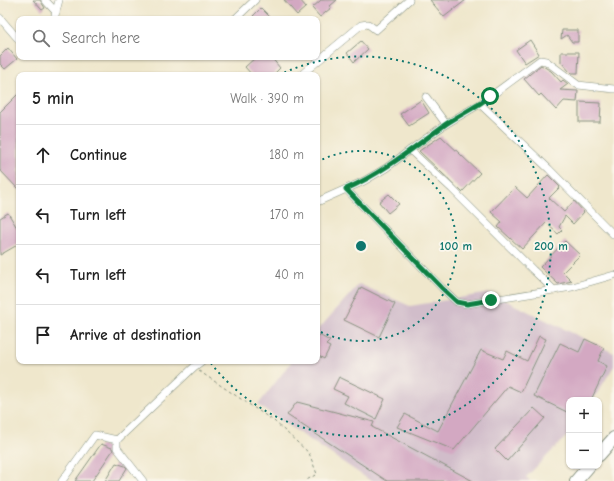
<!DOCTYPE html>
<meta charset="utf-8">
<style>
:root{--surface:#fff;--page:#f2f2f2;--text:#222;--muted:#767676;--line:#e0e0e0}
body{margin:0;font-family:"Comic Neue",sans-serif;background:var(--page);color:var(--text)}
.controls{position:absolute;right:12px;bottom:12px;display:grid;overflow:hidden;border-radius:8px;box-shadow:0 1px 3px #0004}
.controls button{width:36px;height:36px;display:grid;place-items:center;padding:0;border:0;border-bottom:1px solid var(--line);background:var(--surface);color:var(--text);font:20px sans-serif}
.stop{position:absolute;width:12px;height:12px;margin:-9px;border:3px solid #0b8043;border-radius:50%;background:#fff}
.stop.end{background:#0b8043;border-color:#fff;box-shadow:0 1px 4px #0008}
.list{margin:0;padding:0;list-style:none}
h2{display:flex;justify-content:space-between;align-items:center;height:52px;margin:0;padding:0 16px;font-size:17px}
h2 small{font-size:13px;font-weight:400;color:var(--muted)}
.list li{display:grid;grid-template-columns:26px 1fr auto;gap:12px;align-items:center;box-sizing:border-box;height:60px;padding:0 16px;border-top:1px solid var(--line)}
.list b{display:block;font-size:15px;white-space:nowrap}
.list em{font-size:13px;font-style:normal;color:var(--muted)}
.icon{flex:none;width:22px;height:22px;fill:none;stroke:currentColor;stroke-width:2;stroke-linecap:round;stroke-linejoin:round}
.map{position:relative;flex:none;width:614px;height:481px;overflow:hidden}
.search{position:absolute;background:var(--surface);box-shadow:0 1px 3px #0004;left:16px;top:16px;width:304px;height:44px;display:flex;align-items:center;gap:10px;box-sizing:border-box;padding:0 14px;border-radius:8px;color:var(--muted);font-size:15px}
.panel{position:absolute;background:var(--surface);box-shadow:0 1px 3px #0004;left:16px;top:72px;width:304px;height:292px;border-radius:8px}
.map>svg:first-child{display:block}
.industrial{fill:#d1bdca}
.building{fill:#d3a8c2}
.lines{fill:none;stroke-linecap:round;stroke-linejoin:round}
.street-casing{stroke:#879280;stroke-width:8}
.highway-casing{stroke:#879280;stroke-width:14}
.path{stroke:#879280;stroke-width:1;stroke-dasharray:3 3;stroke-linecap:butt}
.street{stroke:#fff;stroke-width:7}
.highway{stroke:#fff;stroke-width:12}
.route{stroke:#0b8043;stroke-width:5}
.ring{fill:none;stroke:#0f766e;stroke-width:2;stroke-dasharray:2 4}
.centre{fill:#0f766e;stroke:#fbf7ec;stroke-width:2}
.ring-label{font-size:12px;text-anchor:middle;font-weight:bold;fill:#0f766e;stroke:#fbf7ec;stroke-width:3.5;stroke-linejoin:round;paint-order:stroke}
</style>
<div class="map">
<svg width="614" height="481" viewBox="0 0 614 481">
<rect width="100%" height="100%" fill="#fbf7ec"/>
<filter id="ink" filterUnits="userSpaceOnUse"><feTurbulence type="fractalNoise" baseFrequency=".025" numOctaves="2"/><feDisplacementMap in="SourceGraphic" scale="8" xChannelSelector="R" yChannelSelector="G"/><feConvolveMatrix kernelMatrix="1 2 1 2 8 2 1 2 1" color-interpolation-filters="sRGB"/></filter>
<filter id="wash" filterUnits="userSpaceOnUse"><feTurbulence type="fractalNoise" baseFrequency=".012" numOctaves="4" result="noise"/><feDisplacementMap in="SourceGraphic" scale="16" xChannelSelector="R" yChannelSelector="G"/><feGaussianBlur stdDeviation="0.9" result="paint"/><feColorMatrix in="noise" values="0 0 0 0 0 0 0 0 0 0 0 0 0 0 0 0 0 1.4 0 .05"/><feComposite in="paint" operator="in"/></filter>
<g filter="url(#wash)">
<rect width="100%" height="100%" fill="#efe7cc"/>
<!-- industrial -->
<polygon class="industrial" points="359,284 410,306 490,293 614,353 614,366 593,400 569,400 569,434 526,477 530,481 371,481 258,405 292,361 317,361 317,331"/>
<g id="blocks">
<!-- building -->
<g class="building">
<polygon points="33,0 40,0 45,8 42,10"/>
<polygon points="284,0 300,0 306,7 297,15"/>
<polygon points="321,0 337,0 330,6 331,8 320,17 312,8"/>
<polygon points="430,0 466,0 444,17"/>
<polygon points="261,8 272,19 256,19 253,16"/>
<polygon points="562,30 578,30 578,42 572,42 567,35 561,39"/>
<polygon points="530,40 539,54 525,63 516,50"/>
<polygon points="361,41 368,49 354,62 347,53"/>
<polygon points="8,48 17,59 5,69 0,64 0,56"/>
<polygon points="561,52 579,52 578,73 571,73 561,62"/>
<polygon points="256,57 271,57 280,68 273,75 252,75 245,67"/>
<polygon points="541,65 551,71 561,82 563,80 568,84 560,90 578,91 577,102 564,101 556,110 541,94 539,96 524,79"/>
<polygon points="19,93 19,190 0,170 0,112"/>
<polygon points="421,100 429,113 409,126 400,114"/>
<polygon points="579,102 601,103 600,122 579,122"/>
<polygon points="441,136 480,173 462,192 419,151"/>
<polygon points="548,175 560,187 549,198 564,212 574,201 584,212 573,224 565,216 559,227 562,230 558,234 546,223 522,249 498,227 502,222 491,212 515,187 527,198"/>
<polygon points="389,194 399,204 388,213 379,202"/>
<polygon points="8,213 19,231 19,244 0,255 0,218"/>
<polygon points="565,241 580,255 563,272 572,281 558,284 540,267"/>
<polygon points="361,287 395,304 379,337 344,320"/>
<polygon points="319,335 330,341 326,345 330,347 324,359 317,355 317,338"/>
<polygon points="539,336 546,339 521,392 508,386 454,450 397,427 405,414 438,431 481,350 503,359 507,351 527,361"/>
<polygon points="585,339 604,348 598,361 607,366 591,400 569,400 569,413 534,396 560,343 579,352"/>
<polygon points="339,377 385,399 376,419 344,403 348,396 333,389"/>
<polygon points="297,402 374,422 372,427 473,481 387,481 287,415"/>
<polygon points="534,408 545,418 507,461 495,449"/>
<polygon points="101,444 112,448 113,450 92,481 75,481"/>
<polygon points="116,463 125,466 127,468 119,481 105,481"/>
</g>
</g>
</g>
<g filter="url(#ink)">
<use href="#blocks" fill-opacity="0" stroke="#879280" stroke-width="1"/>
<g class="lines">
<defs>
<g id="street">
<polyline points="45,0 56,12"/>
<polyline points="0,18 19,40"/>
<polyline points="54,19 59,0"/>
<polyline points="235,19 255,0"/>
<polyline points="301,75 361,25 368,24 376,30 409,0"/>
<polyline points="426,97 446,124"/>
<polyline points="480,104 549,169 614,235"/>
<polyline points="410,150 446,124 480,104 540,60 546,61 578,85 614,89"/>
<polyline points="346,189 442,288 457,302 467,304 572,287 614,275"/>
<polyline points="317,202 364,181 386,168 410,150 452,189 533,270 554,290"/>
<polyline points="117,440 117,448 143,481"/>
<polyline points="62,481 95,435 117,440 194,367 202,361"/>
</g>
<g id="highway">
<polyline points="599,455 614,438"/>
<polyline points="576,481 589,466"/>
</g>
</defs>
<!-- street casing -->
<use href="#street" class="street-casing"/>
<!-- highway casing -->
<use href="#highway" class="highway-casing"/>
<!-- path -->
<g class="path">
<polyline points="185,361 188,364"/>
<polyline points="199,371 274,421 309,453 317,474 305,481"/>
</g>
<!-- street -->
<use href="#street" class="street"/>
<!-- highway -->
<use href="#highway" class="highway"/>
</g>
</g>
<g class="lines" filter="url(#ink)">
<!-- route -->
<path class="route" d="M 490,96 C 477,107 461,114 446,124 C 414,147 383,173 346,189 L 442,288 L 457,302 L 467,304 L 491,300"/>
</g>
<!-- distance rings -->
<g class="ring">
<path d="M317 162A95 95 0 1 1 317 330"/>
<path d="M279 75A190 190 0 1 1 210 362"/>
</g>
<circle cx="361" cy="246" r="6" class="centre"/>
<g class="ring-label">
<text x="456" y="250">100 m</text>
<text x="551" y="250">200 m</text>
</g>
</svg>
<div class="controls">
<button>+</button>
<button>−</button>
</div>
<div class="stop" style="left:490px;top:96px"></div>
<div class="stop end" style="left:491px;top:300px"></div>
<div class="search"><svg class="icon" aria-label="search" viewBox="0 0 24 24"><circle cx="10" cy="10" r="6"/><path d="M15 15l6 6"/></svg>Search here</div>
<section class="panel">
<h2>5 min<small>Walk · 390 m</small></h2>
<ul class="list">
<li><svg class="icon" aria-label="ahead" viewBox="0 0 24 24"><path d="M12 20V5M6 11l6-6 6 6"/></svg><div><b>Continue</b></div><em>180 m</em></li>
<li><svg class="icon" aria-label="left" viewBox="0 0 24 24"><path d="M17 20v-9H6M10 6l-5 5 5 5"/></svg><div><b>Turn left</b></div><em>170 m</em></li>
<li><svg class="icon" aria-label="left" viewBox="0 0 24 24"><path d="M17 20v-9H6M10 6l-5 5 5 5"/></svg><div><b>Turn left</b></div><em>40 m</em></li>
<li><svg class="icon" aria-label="arrive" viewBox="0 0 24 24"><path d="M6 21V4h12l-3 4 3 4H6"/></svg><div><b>Arrive at destination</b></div></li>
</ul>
</section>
</div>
